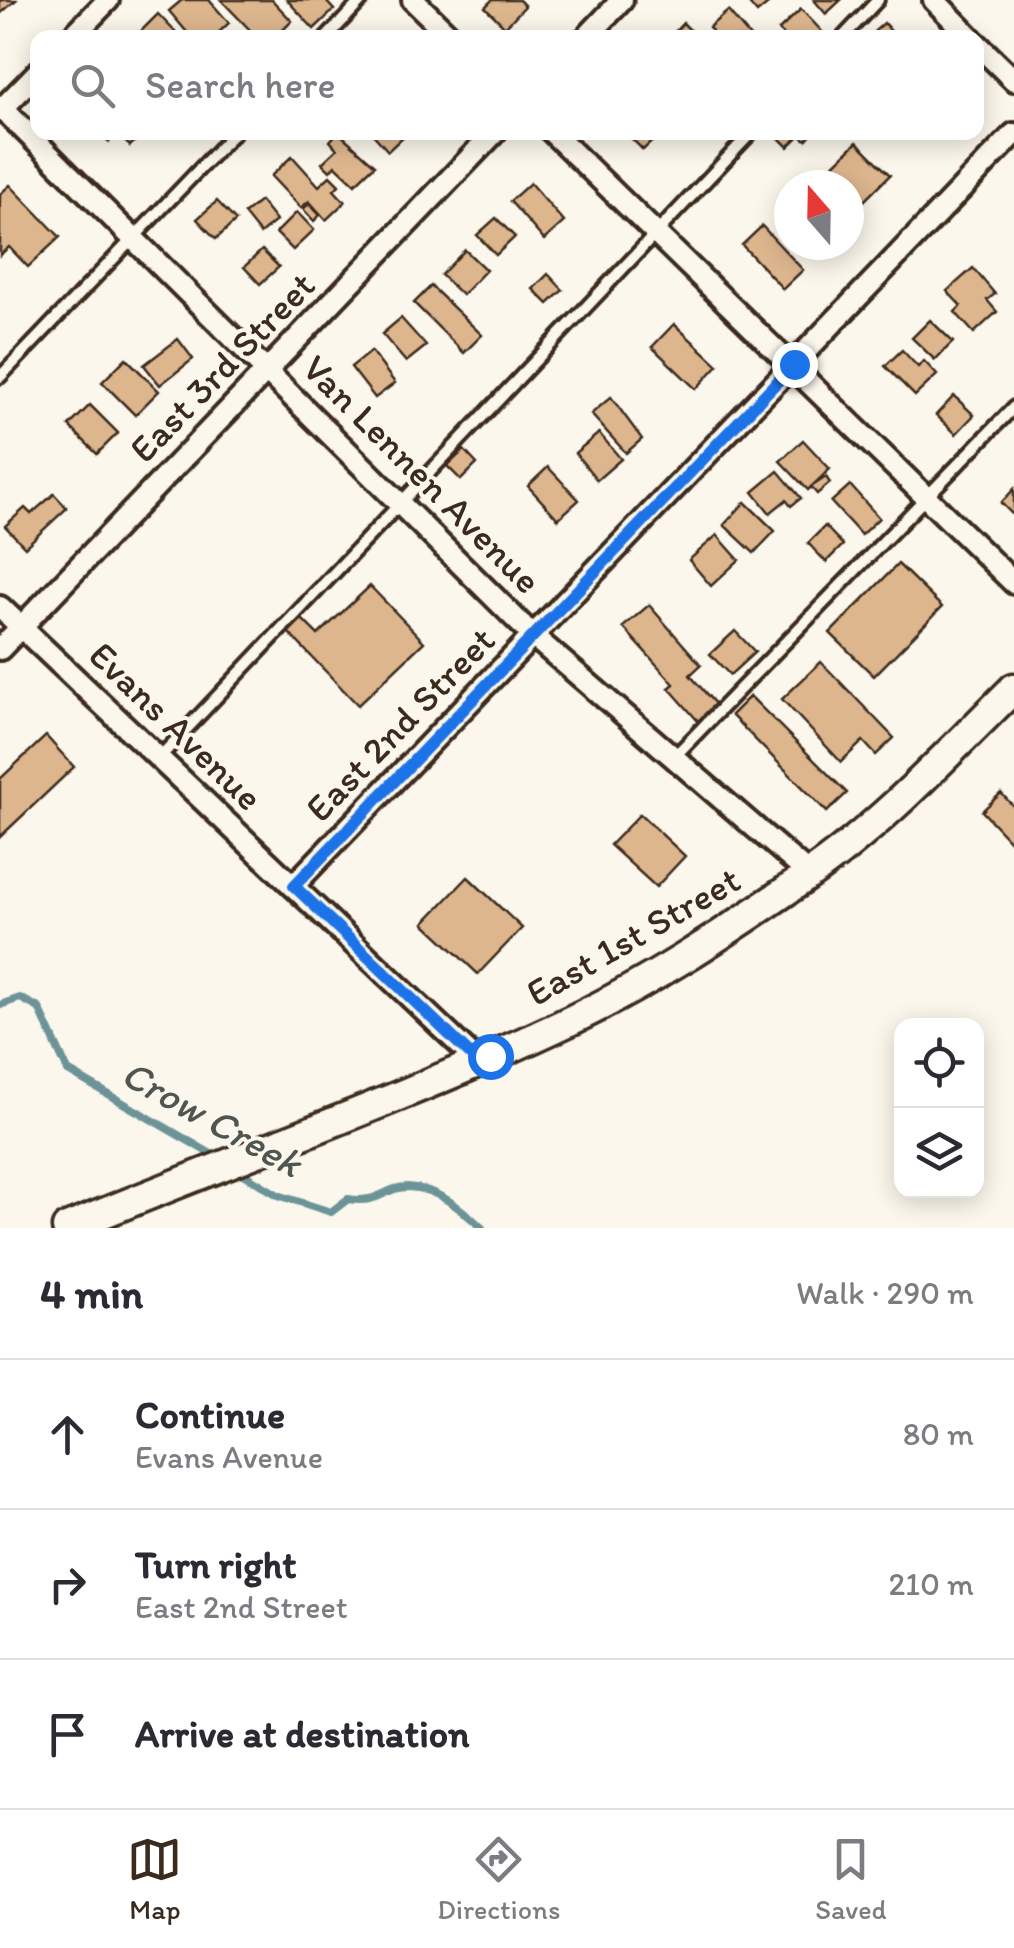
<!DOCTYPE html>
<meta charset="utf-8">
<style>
:root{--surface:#fff;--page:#f7f7f7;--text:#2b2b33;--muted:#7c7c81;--line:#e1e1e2;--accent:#3b2a1e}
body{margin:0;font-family:Itim,sans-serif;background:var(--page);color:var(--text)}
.controls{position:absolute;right:30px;bottom:30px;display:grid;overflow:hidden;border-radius:20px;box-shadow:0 5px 25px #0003}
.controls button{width:90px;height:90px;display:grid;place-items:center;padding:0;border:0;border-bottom:2px solid var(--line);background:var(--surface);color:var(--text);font:50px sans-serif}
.compass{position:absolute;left:774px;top:170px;width:90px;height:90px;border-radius:50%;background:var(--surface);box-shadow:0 5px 25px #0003;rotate:340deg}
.stop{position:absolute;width:30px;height:30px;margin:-22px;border:8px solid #1a73e8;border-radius:50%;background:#fff}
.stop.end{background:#1a73e8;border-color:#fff;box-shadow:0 2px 10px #0008}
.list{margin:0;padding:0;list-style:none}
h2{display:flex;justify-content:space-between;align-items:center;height:130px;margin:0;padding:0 40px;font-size:42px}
h2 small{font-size:32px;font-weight:400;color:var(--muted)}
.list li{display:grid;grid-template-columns:65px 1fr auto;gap:30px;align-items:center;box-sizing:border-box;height:150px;padding:0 40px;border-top:2px solid var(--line)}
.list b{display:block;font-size:38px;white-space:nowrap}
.list p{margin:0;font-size:32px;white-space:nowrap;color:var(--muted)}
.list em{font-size:32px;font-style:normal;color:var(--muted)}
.icon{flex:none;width:55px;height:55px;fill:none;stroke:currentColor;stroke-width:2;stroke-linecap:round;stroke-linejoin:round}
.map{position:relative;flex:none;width:1014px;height:1228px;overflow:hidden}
.search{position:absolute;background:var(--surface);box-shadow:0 5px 25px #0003;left:30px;right:30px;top:30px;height:110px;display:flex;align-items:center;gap:25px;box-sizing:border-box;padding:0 35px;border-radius:20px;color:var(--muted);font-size:38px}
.sheet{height:580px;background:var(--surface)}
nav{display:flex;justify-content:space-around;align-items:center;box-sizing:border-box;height:140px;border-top:2px solid var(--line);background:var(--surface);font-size:28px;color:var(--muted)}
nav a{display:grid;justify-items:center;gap:5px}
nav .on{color:var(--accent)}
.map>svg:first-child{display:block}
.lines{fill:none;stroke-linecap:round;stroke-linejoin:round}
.stream{stroke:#6c9498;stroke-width:8}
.building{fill:#ddb68e;stroke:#3b2a1e;stroke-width:2.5}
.lane-casing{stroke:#3b2a1e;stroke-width:18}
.street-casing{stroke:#3b2a1e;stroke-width:28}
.secondary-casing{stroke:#3b2a1e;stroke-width:35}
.lane{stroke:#fbf7ec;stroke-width:10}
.street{stroke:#fbf7ec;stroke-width:20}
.secondary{stroke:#fbf7ec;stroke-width:28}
.route{stroke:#1a73e8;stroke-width:12}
.labels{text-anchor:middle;stroke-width:8;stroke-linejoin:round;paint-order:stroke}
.street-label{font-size:38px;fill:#3b2a1e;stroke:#fbf7ec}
.water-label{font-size:40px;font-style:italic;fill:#4f5651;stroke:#fbf7ec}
</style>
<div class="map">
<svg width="1014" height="1228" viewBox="0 0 1014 1228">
<rect width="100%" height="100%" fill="#fbf7ec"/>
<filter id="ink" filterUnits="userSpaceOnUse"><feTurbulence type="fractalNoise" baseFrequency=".01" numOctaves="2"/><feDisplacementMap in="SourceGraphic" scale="20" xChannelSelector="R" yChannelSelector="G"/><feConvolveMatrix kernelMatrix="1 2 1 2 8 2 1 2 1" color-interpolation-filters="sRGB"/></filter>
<g filter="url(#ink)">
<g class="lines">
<!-- stream -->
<g class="stream">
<polyline points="0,1005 20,998 39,1008 68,1071 218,1158"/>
<path d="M 234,1168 L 278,1195 L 331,1212 L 348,1199 C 382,1204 384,1187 408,1187 C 437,1188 462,1209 482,1228"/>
</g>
</g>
<!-- building -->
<g class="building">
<polygon points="0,0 16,0 0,14"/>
<polygon points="182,0 209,0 229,23 213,38 192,38 169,11"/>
<polygon points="221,0 272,0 292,21 275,38 258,38"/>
<polygon points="287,0 325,0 334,10 314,29"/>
<polygon points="492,0 519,0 525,6 505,27 485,7"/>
<polygon points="746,0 773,0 757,13"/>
<polygon points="814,0 841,0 826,14"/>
<polygon points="801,9 828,38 785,38 779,30"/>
<polygon points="728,11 751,38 717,38 709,27"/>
<polygon points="158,14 181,38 142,38 138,34"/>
<polygon points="683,23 698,38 669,38"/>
<polygon points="884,23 897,38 867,38"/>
<polygon points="100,132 144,132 130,146 117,134 109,142"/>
<polygon points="338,132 375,165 355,184 335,165 330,171 322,163 337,149 330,141"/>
<polygon points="371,132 406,132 407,133 388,151"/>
<polygon points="625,132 662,132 643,150"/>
<polygon points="773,132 813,132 806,140 800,135 788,147"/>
<polygon points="857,142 890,175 855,210 849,205 849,185 829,185 821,177"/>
<polygon points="292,156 319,186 330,176 339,185 334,190 345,202 326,220 309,201 301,208 271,176"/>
<polygon points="530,183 564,222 544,240 510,201"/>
<polygon points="10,185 60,237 28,267 9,247 0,255 0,194"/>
<polygon points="217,201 236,221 216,239 197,219"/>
<polygon points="260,201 276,221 260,234 244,214"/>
<polygon points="309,204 320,215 314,221 303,209"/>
<polygon points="297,212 314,230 293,250 276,233"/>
<polygon points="496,218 515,237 496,255 477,235"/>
<polygon points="762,226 803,270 783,289 742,245"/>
<polygon points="262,250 279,267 260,284 244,267"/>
<polygon points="465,250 486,270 462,295 441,275"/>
<polygon points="973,268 995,294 987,300 997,312 974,333 955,312 961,306 947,291"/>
<polygon points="548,274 563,290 548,304 533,289"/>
<polygon points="431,286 482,335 464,353 414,303"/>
<polygon points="401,318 426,346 406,362 382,334"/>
<polygon points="930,320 953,342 935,360 912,338"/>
<polygon points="674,324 718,365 696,389 652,347"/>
<polygon points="178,339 193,359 160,385 144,365"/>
<polygon points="902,350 918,367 924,361 937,375 915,396 885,366"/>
<polygon points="371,351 395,383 375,398 351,367"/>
<polygon points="126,358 159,391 135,415 102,382"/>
<polygon points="954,396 974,415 956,434 936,415"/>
<polygon points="611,397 642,439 626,453 591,414"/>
<polygon points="90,405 118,433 97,454 69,426"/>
<polygon points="599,433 621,459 597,480 575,453"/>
<polygon points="803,440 830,469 808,490 780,461"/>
<polygon points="464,450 477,464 461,480 447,466"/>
<polygon points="548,467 579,500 558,519 528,486"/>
<polygon points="778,471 801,498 791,506 786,500 770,513 753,492"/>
<polygon points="826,477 830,483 817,494 811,487"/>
<polygon points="850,485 879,518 861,535 831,502"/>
<polygon points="1014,489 1014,516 1001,503"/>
<polygon points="54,494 67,508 25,547 5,526 25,508 31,514"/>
<polygon points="745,502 775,531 754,553 724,525"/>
<polygon points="825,526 843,545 826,562 808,543"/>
<polygon points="717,535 739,560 711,586 689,560"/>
<polygon points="898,564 942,607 874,676 830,633"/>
<polygon points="370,586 424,642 358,705 288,632 302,619 318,635"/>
<polygon points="649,605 701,665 690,675 716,705 698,721 669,688 674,684 623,627"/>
<polygon points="735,631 755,652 730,675 710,654"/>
<polygon points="821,662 894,738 876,755 863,741 841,762 782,699"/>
<polygon points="750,696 847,793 827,812 731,715"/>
<polygon points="46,736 74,767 0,837 0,779"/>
<polygon points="1001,793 1014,807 1014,845 982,811"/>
<polygon points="640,814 685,856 656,887 610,845"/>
<polygon points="468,877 522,928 478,974 424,923"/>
</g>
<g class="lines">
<defs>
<g id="lane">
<polyline points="326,38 362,0"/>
<polyline points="842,38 878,0"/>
<polyline points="0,377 235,132"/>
<polyline points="674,757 1014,407"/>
<polyline points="159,758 752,132"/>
</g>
<g id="street">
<polyline points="413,0 452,38"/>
<polyline points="934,0 971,38"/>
<polyline points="71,38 108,0"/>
<polyline points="586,38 622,0"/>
<polyline points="976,43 1014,80"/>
<polyline points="0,106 533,636 810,875"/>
<polyline points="0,111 38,72"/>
<polyline points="552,132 1014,583"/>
<polyline points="0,607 478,1062"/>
<polyline points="0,649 495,132"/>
<polyline points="293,886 1014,134"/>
</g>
<path id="secondary" d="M 67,1228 C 231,1160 399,1101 559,1026 C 646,986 728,931 806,877 C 883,824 949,752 1014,688"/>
</defs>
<!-- lane casing -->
<use href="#lane" class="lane-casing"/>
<!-- street casing -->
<use href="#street" class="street-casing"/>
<!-- secondary casing -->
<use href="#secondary" class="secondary-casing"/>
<!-- lane -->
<use href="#lane" class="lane"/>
<!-- street -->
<use href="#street" class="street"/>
<!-- secondary -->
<use href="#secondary" class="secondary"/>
</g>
</g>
<g class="lines" filter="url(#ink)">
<!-- route -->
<polyline class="route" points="490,1056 478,1062 294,886 794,364"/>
</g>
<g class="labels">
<!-- street labels -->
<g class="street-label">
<text transform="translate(222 367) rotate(-46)" y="13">East 3rd Street</text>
<text transform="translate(422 474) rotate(45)" y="13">Van Lennen Avenue</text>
<text transform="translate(400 724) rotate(-46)" y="13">East 2nd Street</text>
<text transform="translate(176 726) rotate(44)" y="13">Evans Avenue</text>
<text transform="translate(633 936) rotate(-30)" y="13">East 1st Street</text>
</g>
<!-- water labels -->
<g class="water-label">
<text transform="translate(212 1118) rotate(29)" y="14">Crow Creek</text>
</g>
</g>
</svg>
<div class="controls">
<button><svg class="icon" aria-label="locate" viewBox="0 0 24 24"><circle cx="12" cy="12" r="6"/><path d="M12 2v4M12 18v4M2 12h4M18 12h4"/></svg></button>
<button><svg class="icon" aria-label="layers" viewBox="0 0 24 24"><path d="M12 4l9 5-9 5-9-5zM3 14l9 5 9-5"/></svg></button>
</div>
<svg class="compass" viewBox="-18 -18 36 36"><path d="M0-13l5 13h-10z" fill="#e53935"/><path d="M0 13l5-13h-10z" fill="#7c7c81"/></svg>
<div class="stop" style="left:490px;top:1056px"></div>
<div class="stop end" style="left:794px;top:364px"></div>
<div class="search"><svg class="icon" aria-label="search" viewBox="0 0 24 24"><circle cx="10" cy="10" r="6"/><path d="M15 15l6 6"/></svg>Search here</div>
</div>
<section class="sheet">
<h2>4 min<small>Walk · 290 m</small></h2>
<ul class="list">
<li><svg class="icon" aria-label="ahead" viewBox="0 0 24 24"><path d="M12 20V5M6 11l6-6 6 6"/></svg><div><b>Continue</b><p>Evans Avenue</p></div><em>80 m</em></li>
<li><svg class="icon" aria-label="right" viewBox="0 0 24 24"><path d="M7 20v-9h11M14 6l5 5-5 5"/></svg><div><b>Turn right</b><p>East 2nd Street</p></div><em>210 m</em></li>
<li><svg class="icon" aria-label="arrive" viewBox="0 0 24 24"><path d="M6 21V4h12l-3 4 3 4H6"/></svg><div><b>Arrive at destination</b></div></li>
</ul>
</section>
<nav>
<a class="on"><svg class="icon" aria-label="map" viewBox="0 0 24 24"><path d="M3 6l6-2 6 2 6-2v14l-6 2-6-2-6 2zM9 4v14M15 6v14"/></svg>Map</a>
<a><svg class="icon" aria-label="directions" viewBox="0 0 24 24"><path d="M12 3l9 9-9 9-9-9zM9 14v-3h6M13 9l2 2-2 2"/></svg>Directions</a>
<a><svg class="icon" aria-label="saved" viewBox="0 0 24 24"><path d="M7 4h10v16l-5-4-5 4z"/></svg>Saved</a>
</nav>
